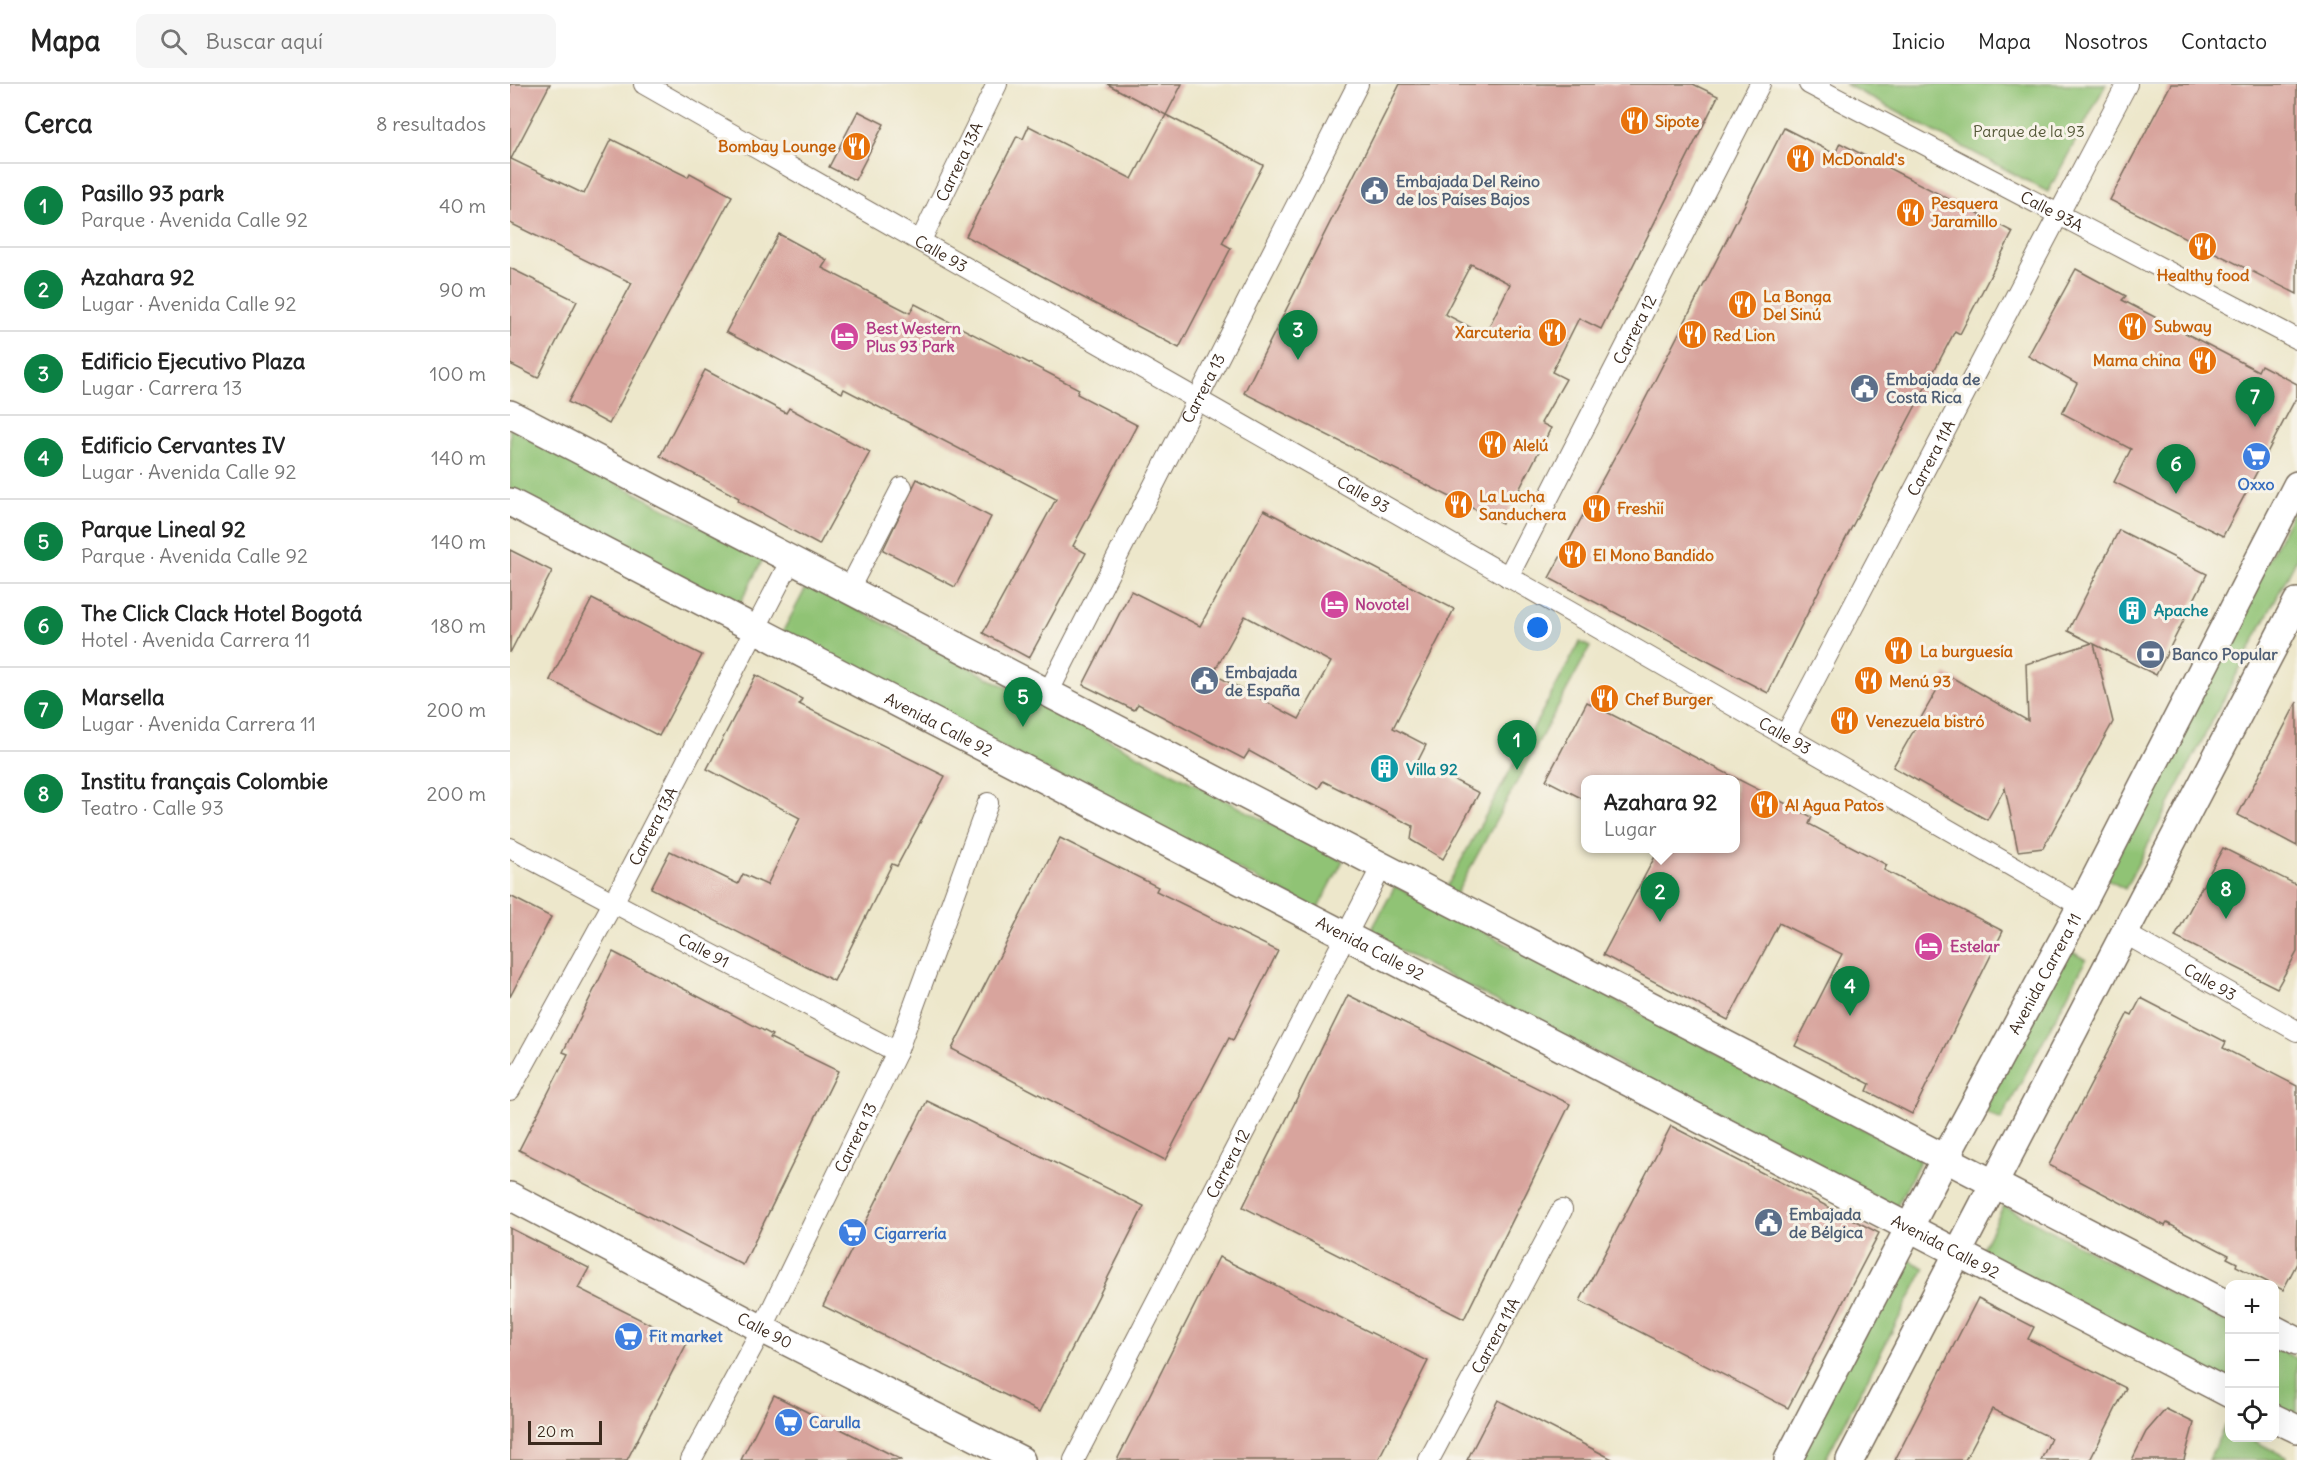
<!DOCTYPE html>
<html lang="es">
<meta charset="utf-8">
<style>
:root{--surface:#fff;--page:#f6f6f6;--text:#222;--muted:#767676;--line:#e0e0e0;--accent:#0b8043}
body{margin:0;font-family:Delius,sans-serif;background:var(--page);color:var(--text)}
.controls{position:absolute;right:18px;bottom:18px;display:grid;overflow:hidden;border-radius:12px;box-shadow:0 6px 24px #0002}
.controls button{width:54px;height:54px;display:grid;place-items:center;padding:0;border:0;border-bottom:2px solid var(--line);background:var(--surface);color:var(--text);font:30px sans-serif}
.scale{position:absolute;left:18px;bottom:15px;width:74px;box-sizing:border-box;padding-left:6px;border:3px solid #3b2a1e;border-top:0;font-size:16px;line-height:21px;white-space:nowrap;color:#3b2a1e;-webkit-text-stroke:4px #f7f3e8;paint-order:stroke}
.you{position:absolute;left:1028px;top:544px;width:21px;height:21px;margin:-15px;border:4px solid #fff;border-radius:50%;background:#1a73e8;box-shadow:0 0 0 9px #1a73e833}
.badge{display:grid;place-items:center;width:39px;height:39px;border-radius:50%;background:var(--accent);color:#fff;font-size:20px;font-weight:700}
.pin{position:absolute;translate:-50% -50px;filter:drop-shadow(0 2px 3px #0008)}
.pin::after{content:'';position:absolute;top:32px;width:21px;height:18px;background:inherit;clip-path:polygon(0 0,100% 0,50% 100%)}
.popup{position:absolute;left:1071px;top:691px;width:159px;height:78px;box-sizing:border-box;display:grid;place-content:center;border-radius:12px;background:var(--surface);filter:drop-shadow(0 2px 4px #0005);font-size:20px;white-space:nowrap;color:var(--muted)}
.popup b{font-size:22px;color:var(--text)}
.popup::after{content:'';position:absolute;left:50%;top:100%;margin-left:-12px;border:12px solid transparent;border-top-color:var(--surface)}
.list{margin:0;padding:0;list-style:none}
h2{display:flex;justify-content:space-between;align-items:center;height:78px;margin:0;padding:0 24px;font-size:26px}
h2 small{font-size:20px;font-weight:400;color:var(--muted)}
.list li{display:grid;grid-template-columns:39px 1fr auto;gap:18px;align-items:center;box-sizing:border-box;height:84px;padding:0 24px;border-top:2px solid var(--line)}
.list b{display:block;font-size:22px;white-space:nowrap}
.list p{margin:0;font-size:20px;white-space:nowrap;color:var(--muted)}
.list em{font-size:20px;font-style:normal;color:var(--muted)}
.icon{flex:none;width:33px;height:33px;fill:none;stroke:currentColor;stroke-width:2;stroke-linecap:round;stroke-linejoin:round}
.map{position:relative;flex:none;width:1787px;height:1376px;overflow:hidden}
header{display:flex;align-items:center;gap:36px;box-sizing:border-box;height:84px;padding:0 30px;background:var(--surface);border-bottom:2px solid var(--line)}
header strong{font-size:28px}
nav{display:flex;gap:33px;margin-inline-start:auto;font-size:21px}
.search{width:420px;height:54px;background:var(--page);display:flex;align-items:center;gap:15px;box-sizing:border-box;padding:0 21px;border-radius:12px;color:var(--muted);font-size:22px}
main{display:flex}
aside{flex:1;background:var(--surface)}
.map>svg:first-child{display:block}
.green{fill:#90c374;stroke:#667649;stroke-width:1.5}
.building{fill:#d8a49d;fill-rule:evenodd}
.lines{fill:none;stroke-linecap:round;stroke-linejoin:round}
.street-casing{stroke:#796c5b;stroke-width:22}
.secondary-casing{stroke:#796c5b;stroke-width:30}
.street{stroke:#fff;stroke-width:20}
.secondary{stroke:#fff;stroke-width:27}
.labels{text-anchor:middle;stroke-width:6;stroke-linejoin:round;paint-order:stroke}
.food-label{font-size:16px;font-weight:bold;fill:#c56008;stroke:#f7f3e8;text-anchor:start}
.park-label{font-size:16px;fill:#545838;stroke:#f7f3e8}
.street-label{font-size:16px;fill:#3b2a1e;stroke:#f7f3e8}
.service-label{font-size:16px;font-weight:bold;fill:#4e5e75;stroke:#f7f3e8;text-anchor:start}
.hotel-label{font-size:16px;font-weight:bold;fill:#b23c85;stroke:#f7f3e8;text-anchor:start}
.shop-label{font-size:16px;font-weight:bold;fill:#366cbe;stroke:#f7f3e8;text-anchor:start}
.culture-label{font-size:16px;font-weight:bold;fill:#0d838f;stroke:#f7f3e8;text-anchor:start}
</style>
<header>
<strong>Mapa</strong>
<div class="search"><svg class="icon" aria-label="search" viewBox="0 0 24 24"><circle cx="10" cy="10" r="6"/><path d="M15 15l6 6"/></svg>Buscar aquí</div>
<nav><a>Inicio</a><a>Mapa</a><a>Nosotros</a><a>Contacto</a></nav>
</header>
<main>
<aside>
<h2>Cerca<small>8 resultados</small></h2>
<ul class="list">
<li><span class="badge">1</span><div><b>Pasillo 93 park</b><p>Parque · Avenida Calle 92</p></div><em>40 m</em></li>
<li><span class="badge">2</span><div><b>Azahara 92</b><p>Lugar · Avenida Calle 92</p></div><em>90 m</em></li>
<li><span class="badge">3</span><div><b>Edificio Ejecutivo Plaza</b><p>Lugar · Carrera 13</p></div><em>100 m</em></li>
<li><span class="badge">4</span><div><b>Edificio Cervantes IV</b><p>Lugar · Avenida Calle 92</p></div><em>140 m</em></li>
<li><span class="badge">5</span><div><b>Parque Lineal 92</b><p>Parque · Avenida Calle 92</p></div><em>140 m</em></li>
<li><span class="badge">6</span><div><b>The Click Clack Hotel Bogotá</b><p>Hotel · Avenida Carrera 11</p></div><em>180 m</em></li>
<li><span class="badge">7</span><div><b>Marsella</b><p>Lugar · Avenida Carrera 11</p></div><em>200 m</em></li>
<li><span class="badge">8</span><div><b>Institu français Colombie</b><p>Teatro · Calle 93</p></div><em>200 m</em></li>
</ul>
</aside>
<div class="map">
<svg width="1787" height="1376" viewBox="0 0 1787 1376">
<rect width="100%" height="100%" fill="#f7f3e8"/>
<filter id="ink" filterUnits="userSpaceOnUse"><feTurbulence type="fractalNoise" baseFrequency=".0167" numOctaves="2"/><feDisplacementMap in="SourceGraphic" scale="12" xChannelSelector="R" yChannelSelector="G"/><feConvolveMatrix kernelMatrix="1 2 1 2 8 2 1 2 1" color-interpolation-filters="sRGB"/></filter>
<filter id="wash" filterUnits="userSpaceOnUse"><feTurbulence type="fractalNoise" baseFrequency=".008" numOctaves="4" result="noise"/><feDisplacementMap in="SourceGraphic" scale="24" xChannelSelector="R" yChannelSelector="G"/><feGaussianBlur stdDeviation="1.35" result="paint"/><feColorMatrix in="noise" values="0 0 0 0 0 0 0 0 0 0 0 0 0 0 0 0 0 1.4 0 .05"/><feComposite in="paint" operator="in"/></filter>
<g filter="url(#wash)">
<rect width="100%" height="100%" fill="#ede7cb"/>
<!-- green -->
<g class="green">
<polygon points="1335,0 1596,0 1538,108"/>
<polygon points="0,344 253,475 227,525 0,407"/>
<polygon points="1787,420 1787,474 1615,805 1594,794"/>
<polygon points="298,500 833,777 807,826 272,549"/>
<polygon points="1070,558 1080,563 944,814 934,808"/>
<polygon points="885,802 1411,1075 1386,1124 859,851"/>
<polygon points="1559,866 1576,876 1491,1036 1474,1027"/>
<polygon points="1494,1122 1719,1240 1719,1299 1471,1167"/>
<polygon points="1393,1173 1415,1184 1315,1376 1281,1376"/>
<polygon points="1764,1263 1787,1275 1787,1334 1765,1322"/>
<polygon points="1715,1341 1719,1343 1720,1354 1739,1354 1776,1373 1775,1376 1699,1376"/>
</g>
<g id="blocks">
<!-- building -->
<g class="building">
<polygon points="0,0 40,0 1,75 74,110 101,55 178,93 180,89 222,112 99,340 58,318 122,199 0,139"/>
<polygon points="597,0 672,0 656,31"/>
<path d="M 890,0 L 1183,0 L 1208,12 L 1091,245 L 1069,234 L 1042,288 L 1056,295 L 1031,339 L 1041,344 L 992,439 L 734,309 ZM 961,180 L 1000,200 L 975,251 L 935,230 Z"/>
<polygon points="1661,0 1787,0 1787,210 1600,116"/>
<polygon points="348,27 374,40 345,96 319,83"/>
<polygon points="656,31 753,81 712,159 721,164 669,264 456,152 507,52 513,55 519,42 622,95"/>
<polygon points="1274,44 1325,70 1330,59 1503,148 1450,250 1445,247 1315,494 1258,609 1039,494 1124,337"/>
<polygon points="269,150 317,176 312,184 400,229 405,220 569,305 567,310 627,341 563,462 576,469 519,574 473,549 546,415 334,305 332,309 216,248"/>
<polygon points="0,184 67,217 28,294 0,280"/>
<polygon points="1566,185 1616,212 1612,216 1748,287 1751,281 1787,300 1787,312 1713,452 1604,398 1621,365 1552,329 1567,299 1518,272"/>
<polygon points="195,286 276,329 279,324 360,368 309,461 228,417 229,414 150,372"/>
<polygon points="407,395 481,433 445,503 373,466"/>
<path d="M 754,426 L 944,525 L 883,644 L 916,661 L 908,677 L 969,709 L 933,775 L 901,756 L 903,742 L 813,697 L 808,705 L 739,667 L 734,675 L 628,620 L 624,626 L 573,601 L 621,507 L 690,542 ZM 735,532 L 821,578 L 789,635 L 703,590 Z"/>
<polygon points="1609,446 1697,490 1646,591 1584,560 1603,638 1533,764 1508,767 1495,704 1477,736 1383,683 1436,590 1518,637 1516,580 1582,559 1558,547"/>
<polygon points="0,466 42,487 0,569"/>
<polygon points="82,515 192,571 149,652 40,596"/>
<polygon points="246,591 292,615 289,620 435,692 387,782 382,780 324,897 141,804 160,767 228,800 233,790 257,801 290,734 197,685"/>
<polygon points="1077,618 1302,733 1299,740 1377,781 1374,786 1493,847 1402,1030 1357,1007 1360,1000 1285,962 1332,870 1269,839 1218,936 1093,871 1149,765 1225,765 1225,696 1075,696 1075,716 1036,696"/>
<polygon points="1787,618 1787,762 1728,731"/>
<polygon points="550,754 648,803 646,807 768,867 723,956 719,954 655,1076 442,965"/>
<polygon points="1713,764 1787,801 1787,868 1767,904 1665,853"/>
<polygon points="0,812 41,833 0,913"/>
<polygon points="103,868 262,951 260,954 328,987 233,1181 9,1066 58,970 53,968"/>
<polygon points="838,911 1060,1020 954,1235 733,1123"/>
<polygon points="1631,914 1716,958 1713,964 1787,1002 1787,1179 1773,1206 1726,1182 1727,1179 1717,1174 1719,1171 1657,1139 1655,1142 1539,1081 1618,929 1622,931"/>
<polygon points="417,1017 634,1122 530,1328 313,1222"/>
<polygon points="1161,1042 1369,1149 1278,1324 1070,1217"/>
<polygon points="0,1144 79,1184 68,1204 177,1259 117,1376 0,1376"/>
<polygon points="709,1173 918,1277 868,1376 607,1376"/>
<polygon points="1468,1214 1524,1243 1518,1255 1616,1304 1580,1376 1531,1376 1541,1354 1482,1325 1455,1376 1385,1376"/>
<polygon points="264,1311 315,1337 392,1376 231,1376"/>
<polygon points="988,1316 1104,1376 957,1376"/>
<polygon points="1656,1325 1684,1339 1674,1376 1622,1376 1636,1348"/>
</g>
</g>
</g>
<g filter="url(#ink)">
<use href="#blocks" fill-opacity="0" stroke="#796c5b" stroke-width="1.5"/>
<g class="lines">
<defs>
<g id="street">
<path id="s1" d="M 134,0 L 1085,542 L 1571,822"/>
<path id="s2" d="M 1299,0 L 1787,255"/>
<path id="s3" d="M 411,156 L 487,0"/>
<path id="s4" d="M 998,493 L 1250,0"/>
<polyline points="339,505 392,403"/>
<path id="s5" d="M 538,609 L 848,0"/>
<path id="s6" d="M 1275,652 L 1617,0"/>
<path id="s7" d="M 0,764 L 387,968"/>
<path id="s8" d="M 1614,849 L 1787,947"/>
<path id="s9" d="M 0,1006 L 103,819 L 281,476"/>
<path id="s10" d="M 181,1376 L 252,1245 L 387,968 L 478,719"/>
<path id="s11" d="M 564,1376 L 872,782"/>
<path id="s12" d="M 919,1376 L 1052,1126"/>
</g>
<g id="secondary">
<polyline points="0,330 1720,1222"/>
<path id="s13" d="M 0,418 L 1720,1310"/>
<path id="s14" d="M 0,1112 L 252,1245 L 511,1376"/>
<polyline points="1764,1245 1787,1257"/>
<polyline points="1764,1334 1787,1345"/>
<path id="s15" d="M 1278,1376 L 1438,1069 L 1571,822 L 1787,401"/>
<polyline points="1340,1376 1787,518"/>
</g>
</defs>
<!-- street casing -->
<use href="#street" class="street-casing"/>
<!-- secondary casing -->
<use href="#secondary" class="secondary-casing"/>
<!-- street -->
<use href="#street" class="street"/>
<!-- secondary -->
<use href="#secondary" class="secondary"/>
</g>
</g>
<!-- icons -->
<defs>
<symbol id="restaurant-disc" viewBox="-11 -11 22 22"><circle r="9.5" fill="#e8710a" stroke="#f7f3e8"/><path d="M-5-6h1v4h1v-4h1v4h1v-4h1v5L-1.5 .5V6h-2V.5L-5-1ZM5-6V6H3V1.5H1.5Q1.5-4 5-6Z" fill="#fff"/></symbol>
<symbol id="civic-disc" viewBox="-11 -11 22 22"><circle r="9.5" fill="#5c6f8a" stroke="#f7f3e8"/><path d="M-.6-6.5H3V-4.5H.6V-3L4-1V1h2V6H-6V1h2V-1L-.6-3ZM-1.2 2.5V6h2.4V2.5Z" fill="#fff"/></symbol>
<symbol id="hotel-disc" viewBox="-11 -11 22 22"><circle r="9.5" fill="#d1479c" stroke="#f7f3e8"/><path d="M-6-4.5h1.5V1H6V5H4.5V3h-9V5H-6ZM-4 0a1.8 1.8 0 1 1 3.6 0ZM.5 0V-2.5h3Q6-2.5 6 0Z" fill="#fff"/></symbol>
<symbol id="supermarket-disc" viewBox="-11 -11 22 22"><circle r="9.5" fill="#3f7fe0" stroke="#f7f3e8"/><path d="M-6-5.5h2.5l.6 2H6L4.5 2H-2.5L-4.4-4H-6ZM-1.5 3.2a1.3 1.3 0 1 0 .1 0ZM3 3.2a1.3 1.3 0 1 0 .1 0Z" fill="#fff"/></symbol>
<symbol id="building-disc" viewBox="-11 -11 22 22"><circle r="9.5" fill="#0f9aa8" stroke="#f7f3e8"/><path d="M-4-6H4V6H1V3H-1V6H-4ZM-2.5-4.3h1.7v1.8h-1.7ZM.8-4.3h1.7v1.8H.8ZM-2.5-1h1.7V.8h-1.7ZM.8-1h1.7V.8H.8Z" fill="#fff"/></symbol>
<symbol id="bank-disc" viewBox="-11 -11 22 22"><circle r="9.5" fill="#5c6f8a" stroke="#f7f3e8"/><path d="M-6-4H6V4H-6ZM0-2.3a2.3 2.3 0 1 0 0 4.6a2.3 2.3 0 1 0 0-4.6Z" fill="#fff"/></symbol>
</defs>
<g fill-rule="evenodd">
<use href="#restaurant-disc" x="1108" y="20" width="33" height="33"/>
<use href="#restaurant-disc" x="330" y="46" width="33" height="33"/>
<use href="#restaurant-disc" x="1274" y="58" width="33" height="33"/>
<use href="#civic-disc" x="848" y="90" width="33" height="33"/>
<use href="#restaurant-disc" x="1384" y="112" width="33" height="33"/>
<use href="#restaurant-disc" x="1676" y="146" width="33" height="33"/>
<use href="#restaurant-disc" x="1216" y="204" width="33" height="33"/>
<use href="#restaurant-disc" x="1606" y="226" width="33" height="33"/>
<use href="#restaurant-disc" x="1026" y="232" width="33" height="33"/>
<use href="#restaurant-disc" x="1166" y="234" width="33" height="33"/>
<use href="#hotel-disc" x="318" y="236" width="33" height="33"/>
<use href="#restaurant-disc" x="1676" y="260" width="33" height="33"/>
<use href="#civic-disc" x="1338" y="288" width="33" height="33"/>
<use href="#restaurant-disc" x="966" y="344" width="33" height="33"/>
<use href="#supermarket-disc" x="1730" y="356" width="33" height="33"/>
<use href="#restaurant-disc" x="932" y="404" width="33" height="33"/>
<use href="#restaurant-disc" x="1070" y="408" width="33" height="33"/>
<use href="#restaurant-disc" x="1046" y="454" width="33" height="33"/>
<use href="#hotel-disc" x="808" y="504" width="33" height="33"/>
<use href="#building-disc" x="1606" y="510" width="33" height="33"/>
<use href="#restaurant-disc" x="1372" y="550" width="33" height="33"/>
<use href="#bank-disc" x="1624" y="554" width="33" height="33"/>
<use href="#civic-disc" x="678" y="580" width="33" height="33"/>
<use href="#restaurant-disc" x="1342" y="580" width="33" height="33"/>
<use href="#restaurant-disc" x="1078" y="598" width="33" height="33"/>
<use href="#restaurant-disc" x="1318" y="620" width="33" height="33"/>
<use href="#building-disc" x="858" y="668" width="33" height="33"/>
<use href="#restaurant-disc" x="1238" y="704" width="33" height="33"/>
<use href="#hotel-disc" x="1402" y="846" width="33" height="33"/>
<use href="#civic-disc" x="1242" y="1122" width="33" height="33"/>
<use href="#supermarket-disc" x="326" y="1132" width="33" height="33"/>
<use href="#supermarket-disc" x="102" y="1236" width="33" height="33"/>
<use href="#supermarket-disc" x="262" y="1322" width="33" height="33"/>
</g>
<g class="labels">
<!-- food labels -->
<g class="food-label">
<text x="1145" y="43">Sipote</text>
<text x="326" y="68" text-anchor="end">Bombay Lounge</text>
<text x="1312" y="81">McDonald's</text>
<text x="1421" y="125">Pesquera<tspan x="1421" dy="18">Jaramillo</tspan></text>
<text x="1693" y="197" text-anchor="middle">Healthy food</text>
<text x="1253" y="218">La Bonga<tspan x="1253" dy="18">Del Sinú</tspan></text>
<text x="1644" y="248">Subway</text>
<text x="1021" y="254" text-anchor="end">Xarcuteria</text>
<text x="1203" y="257">Red Lion</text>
<text x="1671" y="282" text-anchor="end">Mama china</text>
<text x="1003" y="367">Alelú</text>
<text x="969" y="418">La Lucha<tspan x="969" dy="18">Sanduchera</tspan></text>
<text x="1107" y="430">Freshii</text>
<text x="1083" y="477">El Mono Bandido</text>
<text x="1410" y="573">La burguesía</text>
<text x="1379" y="603">Menú 93</text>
<text x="1115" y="621">Chef Burger</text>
<text x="1356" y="643">Venezuela bistró</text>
<text x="1275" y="727">Al Agua Patos</text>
</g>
<!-- park labels -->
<g class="park-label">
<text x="1519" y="53">Parque de la 93</text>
</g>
<!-- street labels -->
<g class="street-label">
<text dy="6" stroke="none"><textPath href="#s3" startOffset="87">Carrera 13A</textPath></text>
<text dy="6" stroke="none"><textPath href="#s2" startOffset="274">Calle 93A</textPath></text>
<text dy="6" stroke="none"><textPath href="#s1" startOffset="342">Calle 93</textPath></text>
<text dy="6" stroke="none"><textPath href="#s4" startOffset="278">Carrera 12</textPath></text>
<text dy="6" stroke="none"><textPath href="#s5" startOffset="342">Carrera 13</textPath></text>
<text dy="6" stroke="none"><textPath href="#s6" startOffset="314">Carrera 11A</textPath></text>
<text dy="6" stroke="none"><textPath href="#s1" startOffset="828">Calle 93</textPath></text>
<text dy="6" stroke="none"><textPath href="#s13" startOffset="483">Avenida Calle 92</textPath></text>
<text dy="6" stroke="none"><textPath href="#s1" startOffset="1314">Calle 93</textPath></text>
<text dy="6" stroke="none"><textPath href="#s9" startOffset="300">Carrera 13A</textPath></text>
<text dy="6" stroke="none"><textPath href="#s13" startOffset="969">Avenida Calle 92</textPath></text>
<text dy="6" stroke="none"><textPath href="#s7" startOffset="219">Calle 91</textPath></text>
<text dy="6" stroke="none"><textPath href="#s15" startOffset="550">Avenida Carrera 11</textPath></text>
<text dy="6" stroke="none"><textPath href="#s8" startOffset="99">Calle 93</textPath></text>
<text dy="6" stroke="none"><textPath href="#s10" startOffset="362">Carrera 13</textPath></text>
<text dy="6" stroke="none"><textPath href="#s11" startOffset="334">Carrera 12</textPath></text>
<text dy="6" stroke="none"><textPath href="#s13" startOffset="1617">Avenida Calle 92</textPath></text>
<text dy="6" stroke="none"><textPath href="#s14" startOffset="288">Calle 90</textPath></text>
<text dy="6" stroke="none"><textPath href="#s12" startOffset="141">Carrera 11A</textPath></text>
</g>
<!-- service labels -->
<g class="service-label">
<text x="886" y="103">Embajada Del Reino<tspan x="886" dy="18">de los Países Bajos</tspan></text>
<text x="1376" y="301">Embajada de<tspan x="1376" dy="18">Costa Rica</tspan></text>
<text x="1662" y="576">Banco Popular</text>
<text x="715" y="594">Embajada<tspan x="715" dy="18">de España</tspan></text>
<text x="1279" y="1136">Embajada<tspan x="1279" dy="18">de Bélgica</tspan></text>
</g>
<!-- hotel labels -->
<g class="hotel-label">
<text x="356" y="250">Best Western<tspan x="356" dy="18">Plus 93 Park</tspan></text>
<text x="845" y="526">Novotel</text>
<text x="1440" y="868">Estelar</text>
</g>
<!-- shop labels -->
<g class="shop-label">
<text x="1746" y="406" text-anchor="middle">Oxxo</text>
<text x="364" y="1155">Cigarrería</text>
<text x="139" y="1258">Fit market</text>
<text x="299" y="1344">Carulla</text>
</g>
<!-- culture labels -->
<g class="culture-label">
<text x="1644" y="532">Apache</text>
<text x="896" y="691">Villa 92</text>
</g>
</g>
</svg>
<div class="controls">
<button>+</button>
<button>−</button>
<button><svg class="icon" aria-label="locate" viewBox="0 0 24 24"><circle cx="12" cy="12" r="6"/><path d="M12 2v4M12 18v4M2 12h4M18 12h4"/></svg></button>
</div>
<div class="scale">20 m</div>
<div class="you"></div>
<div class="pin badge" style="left:1007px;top:686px">1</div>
<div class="pin badge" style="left:1150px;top:838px">2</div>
<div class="popup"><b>Azahara 92</b>Lugar</div>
<div class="pin badge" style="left:788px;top:276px">3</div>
<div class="pin badge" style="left:1340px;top:932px">4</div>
<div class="pin badge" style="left:513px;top:643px">5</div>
<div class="pin badge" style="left:1666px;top:410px">6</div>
<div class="pin badge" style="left:1745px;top:343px">7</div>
<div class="pin badge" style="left:1716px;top:835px">8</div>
</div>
</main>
